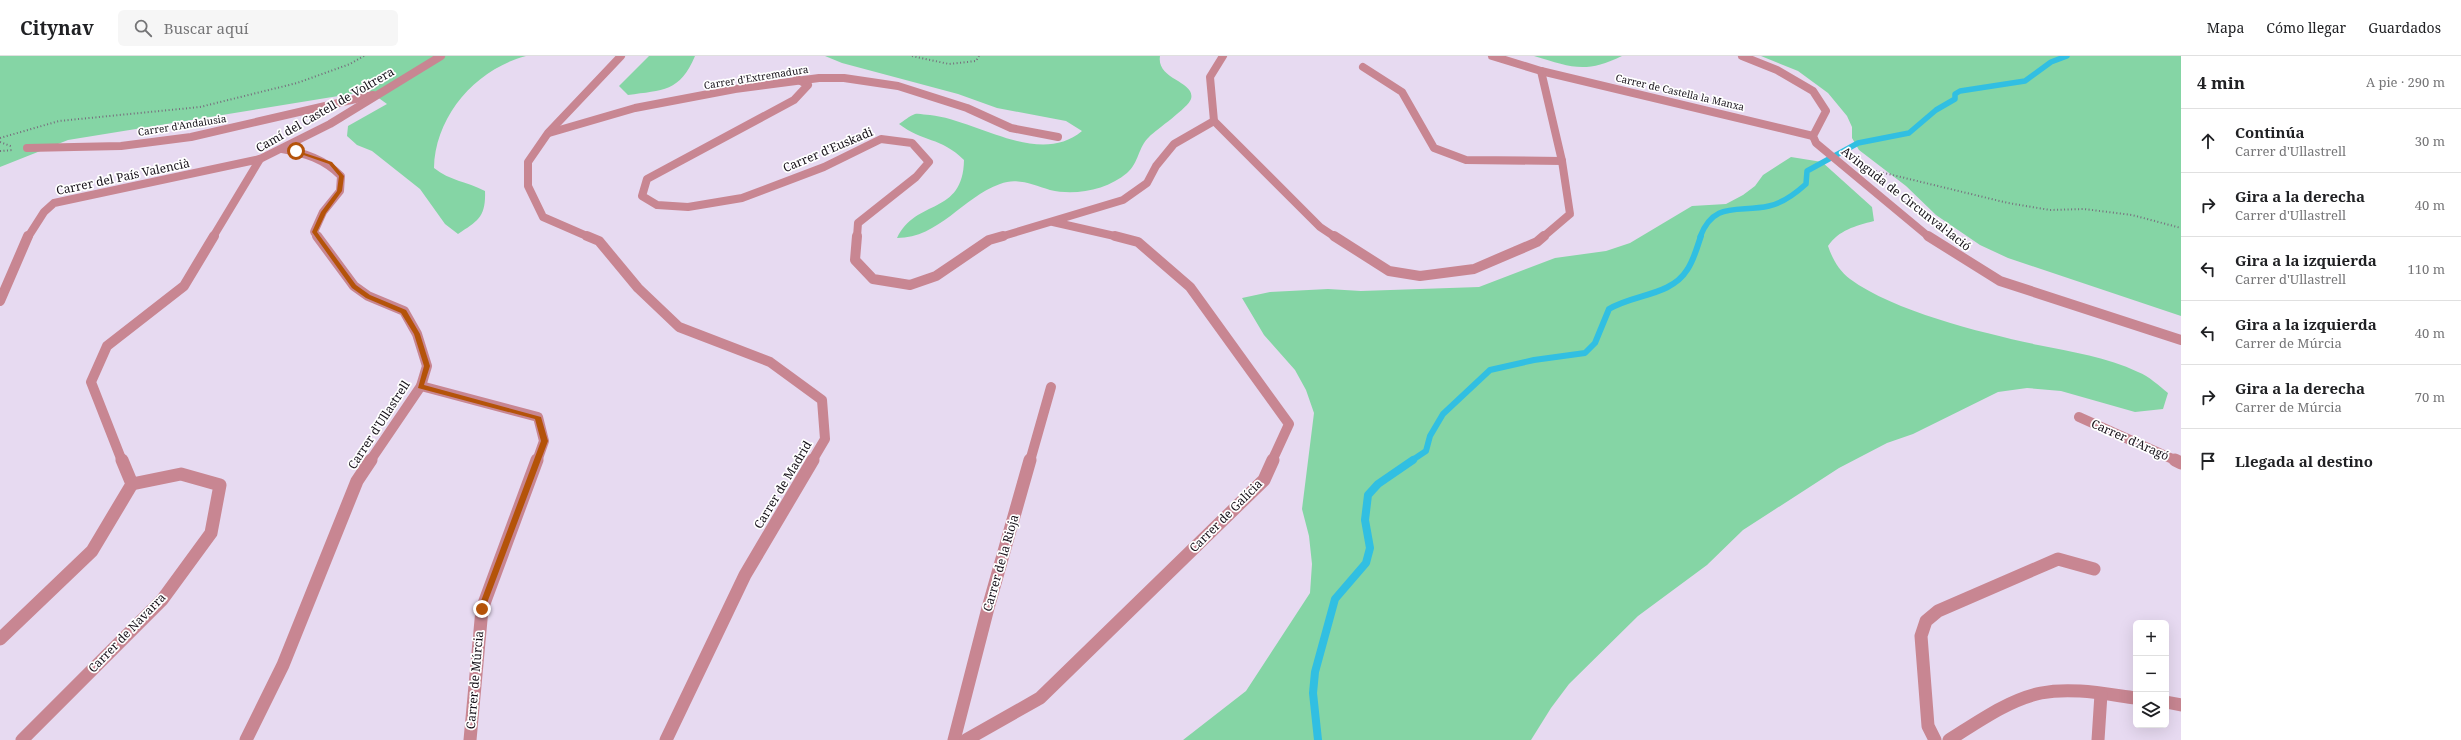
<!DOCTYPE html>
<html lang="es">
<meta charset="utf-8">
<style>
:root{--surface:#fff;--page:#f6f6f6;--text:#202124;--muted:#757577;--line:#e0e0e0}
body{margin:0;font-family:"Noto Serif",serif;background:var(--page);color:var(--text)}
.controls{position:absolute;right:12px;bottom:12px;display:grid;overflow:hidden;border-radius:6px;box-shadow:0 4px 16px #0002}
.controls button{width:36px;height:36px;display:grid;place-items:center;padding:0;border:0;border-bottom:1px solid var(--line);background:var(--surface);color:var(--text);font:20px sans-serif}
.stop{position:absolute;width:12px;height:12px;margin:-9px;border:3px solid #b45309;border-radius:50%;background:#fff}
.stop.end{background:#b45309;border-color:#fff;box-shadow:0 1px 4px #0008}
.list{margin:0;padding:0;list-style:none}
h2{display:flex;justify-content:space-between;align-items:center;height:52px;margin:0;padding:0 16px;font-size:17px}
h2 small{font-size:13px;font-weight:400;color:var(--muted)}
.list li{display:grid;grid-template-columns:26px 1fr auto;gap:12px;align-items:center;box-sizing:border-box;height:64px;padding:0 16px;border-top:1px solid var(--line)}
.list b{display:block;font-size:15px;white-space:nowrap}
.list p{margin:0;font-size:13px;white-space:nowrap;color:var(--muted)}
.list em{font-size:13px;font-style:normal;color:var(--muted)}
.icon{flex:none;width:22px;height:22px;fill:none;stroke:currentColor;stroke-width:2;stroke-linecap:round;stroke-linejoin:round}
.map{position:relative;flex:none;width:2181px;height:684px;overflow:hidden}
header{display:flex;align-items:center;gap:24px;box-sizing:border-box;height:56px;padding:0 20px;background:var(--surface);border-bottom:1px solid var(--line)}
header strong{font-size:19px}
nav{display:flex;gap:22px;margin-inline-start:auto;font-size:14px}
.search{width:280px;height:36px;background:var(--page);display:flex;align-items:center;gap:10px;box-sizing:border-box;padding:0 14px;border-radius:6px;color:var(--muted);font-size:15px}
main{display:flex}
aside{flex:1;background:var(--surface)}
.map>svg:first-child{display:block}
.green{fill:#85d5a5}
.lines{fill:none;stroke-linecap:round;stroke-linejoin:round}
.stream-far2{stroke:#31bfe2;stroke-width:5.5}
.stream-far1{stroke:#31bfe2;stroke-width:6}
.stream{stroke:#31bfe2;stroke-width:8}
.path{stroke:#766d7c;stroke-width:2;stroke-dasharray:1 2.5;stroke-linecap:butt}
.minor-far2{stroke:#c88692;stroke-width:8}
.minor-far1{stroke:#c88692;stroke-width:10}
.minor{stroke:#c88692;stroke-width:13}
.route{fill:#b45309}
.labels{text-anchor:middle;stroke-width:3.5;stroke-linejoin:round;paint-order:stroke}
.far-street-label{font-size:10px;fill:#17121a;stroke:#fff}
.street-label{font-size:12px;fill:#17121a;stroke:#fff}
</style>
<header>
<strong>Citynav</strong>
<div class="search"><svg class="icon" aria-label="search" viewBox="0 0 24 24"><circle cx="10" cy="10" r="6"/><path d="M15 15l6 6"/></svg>Buscar aquí</div>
<nav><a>Mapa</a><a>Cómo llegar</a><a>Guardados</a></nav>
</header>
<main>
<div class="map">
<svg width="2181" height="684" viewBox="0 0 2181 684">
<rect width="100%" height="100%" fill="#e7daf1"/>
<!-- green -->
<g class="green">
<path d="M 0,0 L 526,0 C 476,13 435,60 434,112 C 450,125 466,125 485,135 C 486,161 478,165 458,178 L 445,168 L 420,133 L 372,95 L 357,89 L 347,80 L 348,70 L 387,48 L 369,35 L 68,84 L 0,111 Z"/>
<path d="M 649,0 L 695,0 C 680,36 663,34 628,39 L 619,30 Z"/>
<path d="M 825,0 L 1160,0 C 1156,24 1196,25 1191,43 C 1188,52 1157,73 1149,81 C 1138,91 1139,107 1127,117 C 1107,134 1075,140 1050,134 C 1033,129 1017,121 1000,128 C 963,141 939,182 897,182 C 916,142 963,160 964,104 C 941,81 922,86 899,68 C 904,65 909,60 915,58 C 919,57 925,59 930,59 C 977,64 1039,111 1082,75 L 1066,65 L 997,52 L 958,38 L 842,7 Z"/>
<path d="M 1534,0 L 1622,0 C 1585,18 1571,11 1534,0 Z"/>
<polygon points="1761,0 2181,0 2181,260 2008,202 1980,189 1936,159 1906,130 1859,94 1852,82 1852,71 1847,60 1828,37 1798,15"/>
<path d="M 1791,101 L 1822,106 L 1872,151 L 1874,165 C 1855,170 1839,174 1828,190 C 1832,202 1839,215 1850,223 C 1895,256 1983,277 2038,289 C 2072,296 2107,301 2138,316 C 2149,320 2159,330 2168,337 L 2163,353 L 2135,356 L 2061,335 L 2027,332 L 1998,336 L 1913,378 L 1887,387 L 1839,412 L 1743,474 L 1707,509 L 1638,560 L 1569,628 L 1551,652 L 1531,684 L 1183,684 L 1246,635 L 1310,537 L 1312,508 L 1309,480 L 1302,453 L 1314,357 L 1306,334 L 1295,314 L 1264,279 L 1242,242 L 1270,236 L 1328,233 L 1361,235 L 1479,231 L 1555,202 L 1606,195 L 1630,187 L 1692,150 L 1726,148 L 1743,139 L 1755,130 L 1763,119 Z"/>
</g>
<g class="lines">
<!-- stream-far2 -->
<path class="stream-far2" d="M 1700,181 C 1714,144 1739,157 1769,150 C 1783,147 1795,138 1806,128 L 1807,115 L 1858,87 L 1909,77 L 1936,54 L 1955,43 L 1955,38 L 1960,35 L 2025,25 L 2051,6 L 2067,0"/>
<!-- stream-far1 -->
<path class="stream-far1" d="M 1411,405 L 1426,395 L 1430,380 L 1443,358 L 1490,314 L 1534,304 L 1585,297 L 1595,287 L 1609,253 C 1633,238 1671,240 1687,214 C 1694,204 1697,191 1701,180"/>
<!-- stream -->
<polyline class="stream" points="1318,684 1313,637 1315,616 1335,543 1366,507 1370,492 1365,464 1368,439 1378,428 1413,404"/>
<!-- path -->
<g class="path">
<polyline points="912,0 949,8 976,5 979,0"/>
<polyline points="0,82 59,65 200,51 297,27 350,8 364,0"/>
<polyline points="0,86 13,91"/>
<polyline points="0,95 13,94"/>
<polyline points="1876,115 2008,147 2050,154 2084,153 2132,159 2181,172"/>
</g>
<!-- minor-far2 -->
<g class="minor-far2">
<polyline points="1223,0 1210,21 1214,65 1320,171 1335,181"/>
<polyline points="1492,0 1541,15 1813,80"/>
<polyline points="1742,0 1777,14 1813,35 1826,55 1813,80 1816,87 1929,181"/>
<polyline points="1363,11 1402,36 1434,92 1466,104 1562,105"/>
<polyline points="1541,15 1562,105 1570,158 1543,181"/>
<polyline points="797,23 808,29 794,44 647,123 642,140 657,149 688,151 742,142 824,111 881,83 912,87 929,106 916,121 858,167 857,181"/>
<polyline points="549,77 635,52 735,33 819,22 844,22 898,30 967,52 1011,72 1058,81"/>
<polyline points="27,92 121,90 191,81 373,39"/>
<path d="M 282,93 C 305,97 324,103 341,120 L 340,135 L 323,156 L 314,176 L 318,181"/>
<polyline points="1053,166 1119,181"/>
<polyline points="28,181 44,156 54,147 260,103 330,68 441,0"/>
<polyline points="213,181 260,103"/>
<polyline points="589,181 543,161 528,130 528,106 548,77 621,0"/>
<polyline points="1000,181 1123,144 1147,127 1156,110 1174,88 1214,65"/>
</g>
<!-- minor-far1 -->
<g class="minor-far1">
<polyline points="317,180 354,230 368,240 404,255 417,278 427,310 421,330 370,405"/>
<polyline points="587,180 599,185 638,232 679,271 770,306 822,344 825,383 812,405"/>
<polyline points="857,180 855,204 873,223 910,229 936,220 989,184 1003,180"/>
<polyline points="1115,180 1138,186 1190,231 1289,368 1272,405"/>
<polyline points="1334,180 1389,215 1420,220 1474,213 1537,186 1544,180"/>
<polyline points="1928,180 2000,225 2181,284"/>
<polyline points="0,245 28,180"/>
<polyline points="421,330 538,361 544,385 537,405"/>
<polyline points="2079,361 2177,405"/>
<polyline points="122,405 91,326 107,290 184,230 214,180"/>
<polyline points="1030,405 1051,331"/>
</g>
<!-- minor -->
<g class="minor">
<polyline points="2175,404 2181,407"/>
<polyline points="0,583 92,495 132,428 122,404"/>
<polyline points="2166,646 2181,649"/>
<polyline points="22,684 162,544 211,477 220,429 181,418 132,428"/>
<polyline points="246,684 283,609 357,425 371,404"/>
<polyline points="470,684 482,553 537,404"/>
<polyline points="666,684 745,519 813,404"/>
<polyline points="954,684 988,552 1030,404"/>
<polyline points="966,684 1040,642 1264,424 1273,404"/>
<polyline points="1935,684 1928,670 1921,580 1926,565 1938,555 2058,503 2094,513"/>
<path d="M 1949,684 C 1978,666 2008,644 2041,637 C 2072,631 2105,638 2136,642"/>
<polyline points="2098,684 2101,638"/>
</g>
</g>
<!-- route -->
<polygon class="route" points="295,94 332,106 344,120 342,135 326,157 317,176 356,229 370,239 406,254 420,278 430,310 424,329 541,361 548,385 484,555 482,556 478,553 541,385 535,363 418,332 424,310 414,278 401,257 366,242 352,232 312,176 321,156 337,135 339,120 329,108 295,96"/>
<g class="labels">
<!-- far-street labels -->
<g class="far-street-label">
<text transform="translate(756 21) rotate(-9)" y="4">Carrer d'Extremadura</text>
<text transform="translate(1680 36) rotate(13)" y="4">Carrer de Castella la Manxa</text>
<text transform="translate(182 69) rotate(-9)" y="4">Carrer d'Andalusia</text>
</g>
<!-- street labels -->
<g class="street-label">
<text transform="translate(325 54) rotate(-30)" y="4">Camí del Castell de Voltrera</text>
<text transform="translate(828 94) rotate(-23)" y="4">Carrer d'Euskadi</text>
<text transform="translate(123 121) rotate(-12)" y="4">Carrer del País Valencià</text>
<text transform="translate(1906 143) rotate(38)" y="4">Avinguda de Circunval·lació</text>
<text transform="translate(379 369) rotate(-57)" y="4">Carrer d'Ullastrell</text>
<text transform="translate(2130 384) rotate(24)" y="4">Carrer d'Aragó</text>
<text transform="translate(783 429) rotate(-59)" y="4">Carrer de Madrid</text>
<text transform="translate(1226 460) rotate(-45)" y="4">Carrer de Galícia</text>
<text transform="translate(1001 507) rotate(-74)" y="4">Carrer de la Rioja</text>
<text transform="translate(127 577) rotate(-46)" y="4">Carrer de Navarra</text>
<text transform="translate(475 624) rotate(-85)" y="4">Carrer de Múrcia</text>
</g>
</g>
</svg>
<div class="controls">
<button>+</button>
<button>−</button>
<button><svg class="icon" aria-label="layers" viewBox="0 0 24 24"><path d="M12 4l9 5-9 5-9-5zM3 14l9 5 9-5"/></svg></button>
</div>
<div class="stop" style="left:296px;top:95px"></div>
<div class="stop end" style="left:482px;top:553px"></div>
</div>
<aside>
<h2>4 min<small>A pie · 290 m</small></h2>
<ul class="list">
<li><svg class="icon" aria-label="ahead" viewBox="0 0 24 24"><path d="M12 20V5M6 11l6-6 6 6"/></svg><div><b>Continúa</b><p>Carrer d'Ullastrell</p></div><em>30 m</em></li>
<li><svg class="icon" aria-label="right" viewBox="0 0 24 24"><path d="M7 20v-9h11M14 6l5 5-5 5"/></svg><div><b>Gira a la derecha</b><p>Carrer d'Ullastrell</p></div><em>40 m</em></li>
<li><svg class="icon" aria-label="left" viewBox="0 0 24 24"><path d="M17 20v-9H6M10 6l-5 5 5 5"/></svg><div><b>Gira a la izquierda</b><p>Carrer d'Ullastrell</p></div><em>110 m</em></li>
<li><svg class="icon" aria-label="left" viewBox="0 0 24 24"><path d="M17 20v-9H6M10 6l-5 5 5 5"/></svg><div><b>Gira a la izquierda</b><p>Carrer de Múrcia</p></div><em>40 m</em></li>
<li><svg class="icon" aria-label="right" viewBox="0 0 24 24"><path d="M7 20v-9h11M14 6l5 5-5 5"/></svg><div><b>Gira a la derecha</b><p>Carrer de Múrcia</p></div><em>70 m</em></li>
<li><svg class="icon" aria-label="arrive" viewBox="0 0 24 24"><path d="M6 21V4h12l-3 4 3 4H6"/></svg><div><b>Llegada al destino</b></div></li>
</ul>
</aside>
</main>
